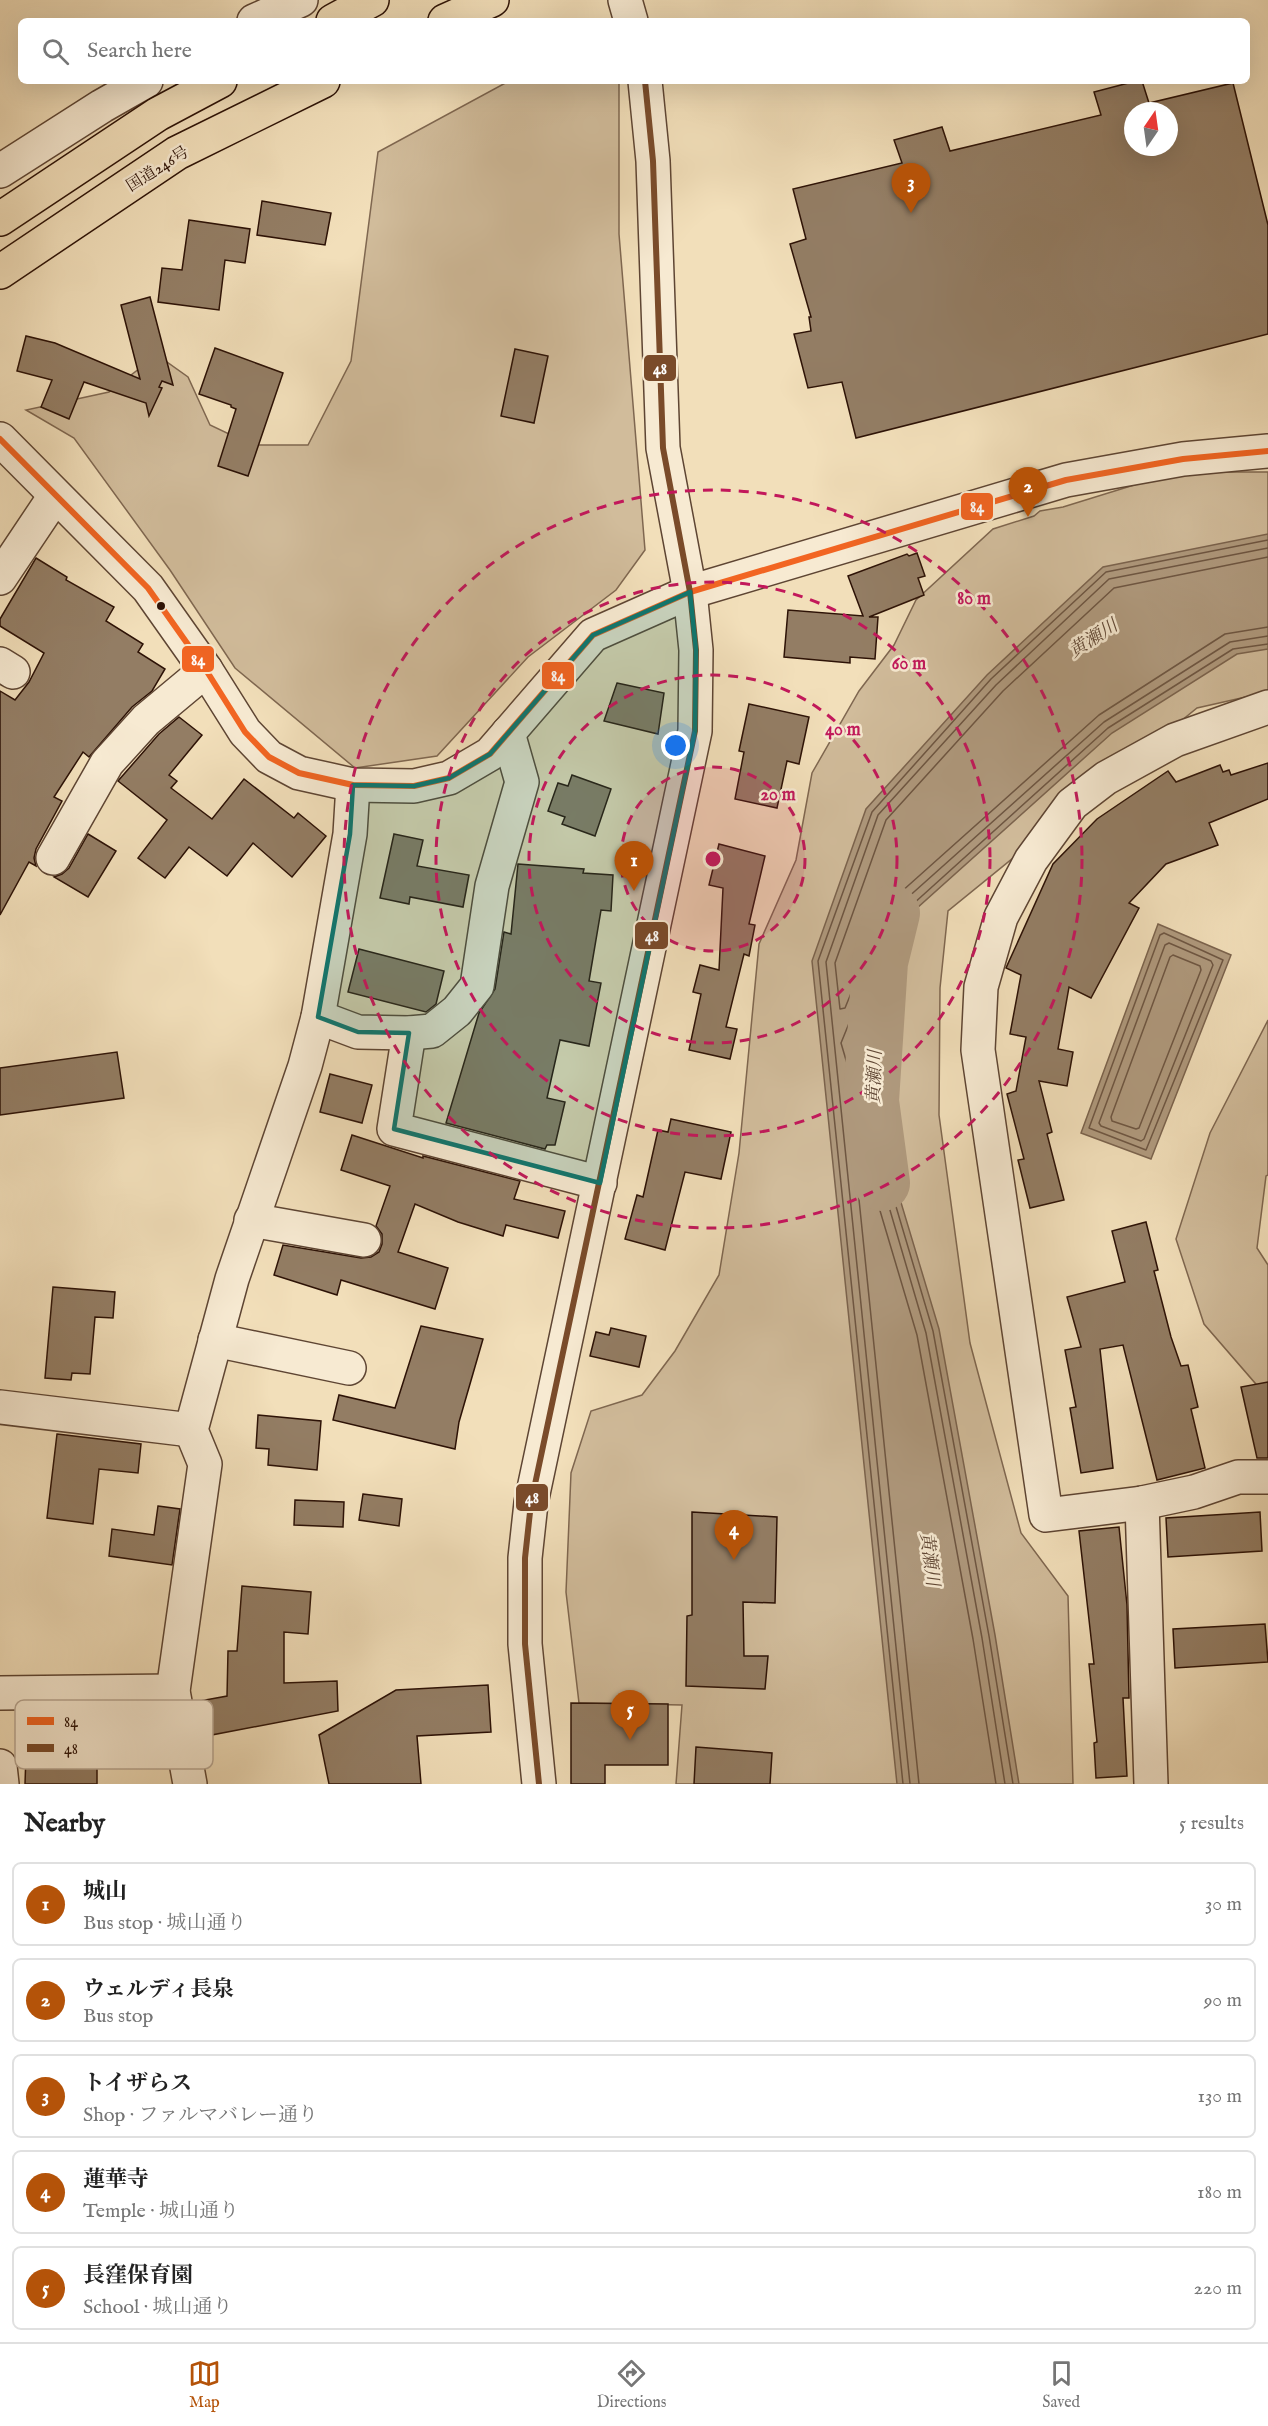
<!DOCTYPE html>
<meta charset="utf-8">
<style>
:root{--surface:#fff;--page:#f2f2f2;--text:#222;--muted:#767676;--line:#e0e0e0;--accent:#b45309}
body{margin:0;font-family:"IM FELL English","Noto Serif JP",serif;background:var(--page);color:var(--text)}
.compass{position:absolute;left:1124px;top:102px;width:54px;height:54px;border-radius:50%;background:var(--surface);box-shadow:0 6px 24px #0002;rotate:13deg}
.you{position:absolute;left:676px;top:746px;width:21px;height:21px;margin:-15px;border:4px solid #fff;border-radius:50%;background:#1a73e8;box-shadow:0 0 0 9px #1a73e833}
.badge{display:grid;place-items:center;width:39px;height:39px;border-radius:50%;background:var(--accent);color:#fff;font-size:20px;font-weight:700}
.pin{position:absolute;translate:-50% -50px;filter:drop-shadow(0 2px 3px #0008)}
.pin::after{content:'';position:absolute;top:32px;width:21px;height:18px;background:inherit;clip-path:polygon(0 0,100% 0,50% 100%)}
.list{margin:0;padding:0;list-style:none}
h2{display:flex;justify-content:space-between;align-items:center;height:78px;margin:0;padding:0 24px;font-size:26px}
h2 small{font-size:20px;font-weight:400;color:var(--muted)}
.list li{display:grid;grid-template-columns:39px 1fr auto;gap:18px;align-items:center;box-sizing:border-box;height:84px;margin:0 12px 12px;padding:0 12px;border:2px solid var(--line);border-radius:9px}
.list b{display:block;font-size:22px;white-space:nowrap}
.list p{margin:0;font-size:20px;white-space:nowrap;color:var(--muted)}
.list em{font-size:20px;font-style:normal;color:var(--muted)}
.icon{flex:none;width:33px;height:33px;fill:none;stroke:currentColor;stroke-width:2;stroke-linecap:round;stroke-linejoin:round}
.map{position:relative;flex:none;width:1268px;height:1784px;overflow:hidden}
.search{position:absolute;background:var(--surface);box-shadow:0 6px 24px #0002;left:18px;right:18px;top:18px;height:66px;display:flex;align-items:center;gap:15px;box-sizing:border-box;padding:0 21px;border-radius:9px;color:var(--muted);font-size:22px}
.sheet{height:558px;background:var(--surface)}
nav{display:flex;justify-content:space-around;align-items:center;box-sizing:border-box;height:84px;border-top:2px solid var(--line);background:var(--surface);font-size:16px;color:var(--muted)}
nav a{display:grid;justify-items:center;gap:3px}
nav .on{color:var(--accent)}
.map>svg:first-child{display:block}
.green{fill:#d1bc9b;stroke:#7f6750;stroke-width:1.5}
.water{fill:#af997d;stroke:#7b634d;stroke-width:1.5}
.lines{fill:none;stroke-linecap:round;stroke-linejoin:round}
.shore{stroke:#6e5642;stroke-width:1.5}
.river{stroke:#af997d;stroke-width:56}
.building{fill:#937d64;stroke:#2d1206;stroke-width:1.5;fill-rule:evenodd}
.minor-casing{stroke:#5e4533;stroke-width:36}
.highway-casing{stroke:#2d1206;stroke-width:36}
.minor{stroke:#f7ead2;stroke-width:33}
.highway{stroke:#f2dfba;stroke-width:33}
.bus-1-casing{stroke:#f7ead2;stroke-width:10}
.bus-2-casing{stroke:#f7ead2;stroke-width:10}
.bus-1{stroke:#f26522;stroke-width:6}
.bus-2{stroke:#7a4b2a;stroke-width:6}
.marked{fill:#0f766e;fill-opacity:0.2;stroke:#0f766e;stroke-width:4.5;stroke-linejoin:round}
.ring{fill:none;stroke:#c2185b;stroke-width:3;stroke-dasharray:10 8}
.bus-dot{fill:#2d1206;stroke:#f7ead2;stroke-width:2}
.labels{text-anchor:middle;stroke-width:5;stroke-linejoin:round;paint-order:stroke}
.street-label{font-size:16px;fill:#2d1206;stroke:#f7ead2}
.water-label{font-size:18px;font-style:italic;fill:#614836;stroke:#f7ead2}
.key{fill:#f7ead2;stroke:#baa995;stroke-width:1.5}
.key-label{font-size:16px;fill:#2d1206}
.centre{fill:#c2185b;stroke:#f7ead2;stroke-width:3}
.ring-label{font-size:18px;text-anchor:middle;font-weight:bold;fill:#c2185b;stroke:#f7ead2;stroke-width:5;stroke-linejoin:round;paint-order:stroke}
.line-badge{stroke:#f7ead2;stroke-width:2}
.badge-label{font-size:16px;text-anchor:middle;font-weight:bold;fill:#fff}
</style>
<div class="map">
<svg width="1268" height="1784" viewBox="0 0 1268 1784">
<rect width="100%" height="100%" fill="#f2dfba"/>
<filter id="stains"><feTurbulence type="fractalNoise" baseFrequency=".00333" numOctaves="4"/><feColorMatrix values="0 0 0 0 .2 0 0 0 0 .09 0 0 0 0 .02 0 0 0 .5 -.17"/></filter>
<radialGradient id="worn" r=".72"><stop offset=".6" stop-color="#630" stop-opacity="0"/><stop offset="1" stop-color="#630" stop-opacity=".3"/></radialGradient>
<!-- green -->
<g class="green">
<polygon points="509,81 619,81 619,234 645,550 616,590 528,657 437,756 355,768 235,668 170,570 74,438 26,410 109,392 157,355 188,377 210,425 252,445 308,445 351,361 378,152"/>
<polygon points="1176,472 1268,472 1268,692 1197,708 948,911 940,988 939,1115 970,1343 1021,1533 1068,1596 1073,1784 676,1784 682,1705 579,1703 566,1592 571,1473 591,1411 642,1395 675,1351 719,1275 739,1153 759,944 796,860 812,773 859,691 894,645 916,600 993,529 1034,516 1040,511 1063,507"/>
<polygon points="1268,1020 1268,1175 1266,1176 1257,1248 1268,1265 1268,1398 1204,1324 1176,1239 1210,1133"/>
</g>
<!-- water -->
<g class="water">
<polygon points="1268,534 1268,649 1237,654 1112,733 906,918 854,1046 939,1329 995,1635 1019,1784 897,1784 812,961 866,809 987,675 1103,567"/>
<polygon points="1158,924 1231,955 1151,1159 1081,1133"/>
</g>
<g class="lines">
<!-- shore -->
<g class="shore">
<polyline points="1268,557 1114,588 1003,691 886,820 835,963 840,1009 845,1008 885,910 891,901 1099,715 1225,634 1268,627"/>
<polygon points="1164,933 1223,960 1146,1150 1089,1128 1160,935"/>
<polygon points="1169,943 1211,961 1213,965 1144,1139 1141,1141 1101,1126 1099,1123 1165,945"/>
<polygon points="1173,955 1200,966 1201,970 1139,1128 1136,1129 1112,1121 1111,1117 1170,957"/>
<polyline points="903,1784 818,961 872,812 991,679 1106,572 1268,540"/>
<polyline points="910,1784 826,962 878,815 996,685 1109,579 1268,548"/>
<polyline points="919,1784 853,1141 855,1138 859,1140 917,1335 973,1639 996,1784"/>
<polyline points="1005,1784 982,1638 926,1333 841,1043 896,908 1104,722 1230,642 1268,636"/>
<polyline points="1013,1784 989,1636 933,1331 848,1045 902,914 1108,728 1233,649 1268,644"/>
</g>
<!-- river -->
<polyline class="river" points="882,1183 871,1101 880,962 892,913"/>
</g>
<!-- building -->
<g class="building">
<path d="M 1136,81 L 1142,81 L 1149,103 L 1233,83 L 1268,225 L 1268,334 L 856,438 L 842,382 L 808,388 L 794,334 L 811,331 L 809,317 L 811,317 L 790,244 L 806,239 L 793,189 L 902,163 L 894,140 L 942,127 L 950,151 L 1101,115 L 1094,92 ZM 1133,111 L 1169,111 L 1169,147 L 1133,147 Z"/>
<polygon points="262,201 331,213 325,245 257,235"/>
<polygon points="189,220 250,229 245,263 225,260 219,310 158,302 162,268 182,270"/>
<polygon points="150,297 173,385 162,381 159,387 162,388 149,416 146,403 84,382 69,419 41,407 52,380 17,371 26,336 55,343 140,379 121,305"/>
<polygon points="215,348 283,373 248,476 218,466 236,409 231,407 231,405 199,394"/>
<polygon points="515,349 548,356 534,423 501,416"/>
<polygon points="917,553 925,576 918,578 924,595 869,617 878,617 875,659 850,657 850,663 784,657 788,610 863,616 848,576 907,554 909,556"/>
<polygon points="36,558 67,577 66,580 114,607 106,621 143,644 138,652 165,669 152,691 132,707 89,757 83,752 54,797 62,801 36,849 34,858 36,866 29,862 0,915 0,691 15,700 29,682 44,653 0,626 0,619"/>
<polygon points="617,683 664,693 658,734 604,721"/>
<polygon points="749,704 809,717 799,764 787,761 777,808 735,799 744,752 739,751"/>
<polygon points="179,717 202,735 169,775 177,781 171,788 212,819 244,779 294,818 298,813 326,836 292,877 253,843 227,876 189,847 165,878 138,858 167,820 118,781 159,734"/>
<polygon points="1268,763 1268,799 1209,823 1218,845 1166,864 1129,903 1139,908 1091,998 1069,987 1058,1049 1073,1052 1067,1086 1039,1081 1052,1132 1047,1134 1064,1200 1030,1208 1018,1160 1024,1159 1007,1094 1016,1091 1026,1037 1010,1034 1021,975 1006,968 1053,864 1097,819 1168,771 1176,782 1220,765 1223,772 1229,770 1231,775"/>
<polygon points="572,775 611,789 595,836 562,824 565,817 548,811 558,783 568,786"/>
<polygon points="88,834 116,851 88,897 54,877 62,874 69,868"/>
<polygon points="394,834 423,840 417,866 469,875 463,907 410,897 409,904 380,898"/>
<polygon points="719,844 765,856 749,924 755,925 749,956 744,954 726,1027 737,1029 730,1059 689,1050 701,994 693,992 700,965 719,970 723,888 709,885"/>
<polygon points="518,864 584,869 583,873 613,875 611,911 601,910 589,981 601,983 589,1046 560,1040 547,1098 565,1102 555,1145 547,1145 545,1149 446,1123 479,1013 495,989 504,932 511,934"/>
<polygon points="359,949 444,971 436,1004 426,1012 348,992"/>
<polygon points="117,1052 124,1098 0,1115 0,1068"/>
<polygon points="330,1074 372,1085 362,1123 320,1112"/>
<polygon points="671,1119 731,1132 721,1179 685,1172 665,1250 625,1239 637,1195 643,1197 658,1130 668,1132"/>
<polygon points="352,1135 423,1158 423,1156 520,1181 514,1199 565,1211 558,1238 506,1225 503,1236 458,1222 415,1204 398,1252 448,1268 435,1309 341,1280 337,1295 274,1275 283,1245 361,1258 371,1257 379,1252 382,1244 382,1234 376,1226 390,1186 341,1170"/>
<polygon points="1146,1222 1158,1270 1154,1271 1171,1337 1181,1366 1188,1365 1198,1407 1191,1409 1205,1468 1157,1480 1123,1345 1100,1349 1113,1468 1081,1473 1070,1408 1076,1407 1065,1350 1081,1347 1067,1297 1125,1282 1112,1231"/>
<polygon points="53,1287 115,1292 113,1318 95,1317 90,1374 72,1373 71,1380 45,1378"/>
<polygon points="421,1326 483,1339 459,1422 455,1449 333,1420 339,1395 395,1408"/>
<polygon points="611,1328 646,1336 639,1367 590,1356 596,1332 609,1335"/>
<polygon points="1268,1382 1268,1458 1257,1458 1241,1387"/>
<polygon points="258,1415 321,1421 317,1470 268,1465 269,1449 256,1448"/>
<polygon points="57,1434 141,1444 138,1473 99,1469 93,1524 47,1518"/>
<polygon points="363,1494 402,1499 399,1526 359,1520"/>
<polygon points="295,1500 344,1502 343,1527 294,1525"/>
<polygon points="158,1506 180,1509 172,1565 109,1556 112,1529 154,1535"/>
<polygon points="692,1512 777,1517 775,1603 743,1602 744,1656 768,1656 765,1689 686,1686 687,1616 692,1615"/>
<polygon points="1260,1512 1262,1551 1168,1557 1166,1518"/>
<polygon points="1119,1527 1127,1605 1129,1698 1123,1698 1127,1776 1096,1778 1094,1743 1097,1742 1089,1664 1094,1664 1079,1531"/>
<polygon points="242,1586 311,1592 308,1634 284,1632 284,1683 337,1681 338,1711 201,1737 194,1702 227,1696 228,1651 237,1651"/>
<polygon points="1265,1624 1268,1662 1175,1668 1173,1629"/>
<polygon points="488,1685 491,1732 417,1736 421,1784 329,1784 319,1735 396,1690"/>
<polygon points="571,1703 668,1704 668,1765 605,1765 605,1784 571,1784"/>
<polygon points="696,1747 772,1753 770,1784 694,1784"/>
<polygon points="26,1754 97,1756 97,1784 25,1784"/>
</g>
<g class="lines">
<defs>
<g id="minor">
<polyline points="625,0 631,21"/>
<polyline points="254,21 301,0"/>
<polyline points="0,171 102,106 146,81"/>
<polyline points="0,439 148,588 206,670 245,732 269,757 299,773 353,785 414,786 449,778 490,754 593,635 690,592 1066,480 1183,459 1268,451"/>
<polyline points="0,578 55,496"/>
<polyline points="0,664 13,672"/>
<polyline points="1268,707 1175,740 1106,778 1072,804 1031,860 1001,917 981,987 978,1050 1046,1515 1142,1503 1194,1492 1238,1477 1268,1477"/>
<polyline points="53,858 107,763 146,720 206,670"/>
<polyline points="318,1017 358,1032 409,1033 432,1031 457,1011 477,986 492,886 522,782 508,733"/>
<polyline points="409,1033 394,1129 600,1183"/>
<polyline points="251,1220 364,1240"/>
<polyline points="215,1340 349,1368"/>
<polyline points="0,1407 191,1430"/>
<polyline points="1142,1503 1151,1784"/>
<polyline points="0,1693 173,1691"/>
<polyline points="0,1766 2,1784"/>
<polyline points="190,1784 173,1691 205,1464 191,1430 232,1279 305,1066 318,1017 350,834 353,785"/>
<polyline points="539,1784 525,1644 525,1558 531,1503 695,731 696,650 690,592 663,448 653,161 645,81"/>
</g>
<g id="highway">
<polyline points="333,21 372,0"/>
<polyline points="445,21 492,0"/>
<polyline points="0,219 158,114 220,81"/>
<polyline points="0,272 177,153 323,81"/>
</g>
</defs>
<!-- minor casing -->
<use href="#minor" class="minor-casing"/>
<!-- highway casing -->
<use href="#highway" class="highway-casing"/>
<!-- minor -->
<use href="#minor" class="minor"/>
<!-- highway -->
<use href="#highway" class="highway"/>
<defs>
<polyline id="bus-1" points="0,439 148,588 206,670 245,732 269,757 299,773 353,785 414,786 449,778 490,754 593,635 690,592 1066,480 1183,459 1268,451"/>
<polyline id="bus-2" points="539,1784 525,1644 525,1558 531,1503 695,731 696,650 690,592 663,448 653,161 645,81"/>
</defs>
<!-- bus-1 casing -->
<use href="#bus-1" class="bus-1-casing"/>
<!-- bus-2 casing -->
<use href="#bus-2" class="bus-2-casing"/>
<!-- bus-1 -->
<use href="#bus-1" class="bus-1"/>
<!-- bus-2 -->
<use href="#bus-2" class="bus-2"/>
</g>
<!-- marked area -->
<path class="marked" d="M 690,592 L 696,650 L 695,731 L 600,1183 L 394,1129 L 409,1033 L 358,1032 L 318,1017 L 350,834 L 353,785 L 414,786 L 449,778 L 490,754 L 593,635 Z"/>
<!-- distance rings -->
<circle cx="713" cy="859" r="92" fill="#c2185b" fill-opacity=".12"/>
<g class="ring">
<circle cx="713" cy="859" r="92"/>
<circle cx="713" cy="859" r="184"/>
<circle cx="713" cy="859" r="277"/>
<circle cx="713" cy="859" r="369"/>
</g>
<!-- markers -->
<circle class="bus-dot" cx="161" cy="606" r="5"/>
<g class="labels">
<!-- street labels -->
<g class="street-label">
<text transform="translate(157 168) rotate(-32)" y="6">国道246号</text>
</g>
<!-- water labels -->
<g class="water-label">
<text transform="translate(1093 638) rotate(-33)" y="6">黄瀬川</text>
<text transform="translate(874 1077) rotate(-88)" y="6">黄瀬川</text>
<text transform="translate(930 1559) rotate(83)" y="6">黄瀬川</text>
</g>
</g>
<!-- legend -->
<rect x="15" y="1700" width="198" height="69" rx="9" class="key"/>
<rect x="27" y="1717" width="27" height="8" fill="#f26522"/>
<rect x="27" y="1744" width="27" height="8" fill="#7a4b2a"/>
<g class="key-label">
<text x="64" y="1727">84</text>
<text x="64" y="1754">48</text>
</g>
<circle cx="713" cy="859" r="9" class="centre"/>
<g class="ring-label">
<text x="974" y="604">80 m</text>
<text x="909" y="669">60 m</text>
<text x="843" y="735">40 m</text>
<text x="778" y="800">20 m</text>
</g>
<g class="line-badge">
<rect x="643" y="354" width="34" height="28" rx="6" fill="#7a4b2a"/>
<rect x="960" y="492" width="34" height="29" rx="6" fill="#f26522"/>
<rect x="181" y="645" width="34" height="28" rx="6" fill="#f26522"/>
<rect x="541" y="661" width="34" height="29" rx="6" fill="#f26522"/>
<rect x="634" y="921" width="35" height="29" rx="6" fill="#7a4b2a"/>
<rect x="515" y="1483" width="34" height="29" rx="6" fill="#7a4b2a"/>
</g>
<g class="badge-label">
<text x="660" y="374">48</text>
<text x="977" y="512">84</text>
<text x="198" y="665">84</text>
<text x="558" y="681">84</text>
<text x="652" y="941">48</text>
<text x="532" y="1503">48</text>
</g>
<rect width="100%" height="100%" filter="url(#stains)"/>
<rect width="100%" height="100%" fill="url(#worn)"/>
</svg>
<svg class="compass" viewBox="-18 -18 36 36"><path d="M0-13l5 13h-10z" fill="#e53935"/><path d="M0 13l5-13h-10z" fill="#767676"/></svg>
<div class="you"></div>
<div class="pin badge" style="left:634px;top:891px">1</div>
<div class="pin badge" style="left:1028px;top:517px">2</div>
<div class="pin badge" style="left:911px;top:213px">3</div>
<div class="pin badge" style="left:734px;top:1560px">4</div>
<div class="pin badge" style="left:630px;top:1740px">5</div>
<div class="search"><svg class="icon" aria-label="search" viewBox="0 0 24 24"><circle cx="10" cy="10" r="6"/><path d="M15 15l6 6"/></svg>Search here</div>
</div>
<section class="sheet">
<h2>Nearby<small>5 results</small></h2>
<ul class="list">
<li><span class="badge">1</span><div><b>城山</b><p>Bus stop · 城山通り</p></div><em>30 m</em></li>
<li><span class="badge">2</span><div><b>ウェルディ長泉</b><p>Bus stop</p></div><em>90 m</em></li>
<li><span class="badge">3</span><div><b>トイザらス</b><p>Shop · ファルマバレー通り</p></div><em>130 m</em></li>
<li><span class="badge">4</span><div><b>蓮華寺</b><p>Temple · 城山通り</p></div><em>180 m</em></li>
<li><span class="badge">5</span><div><b>長窪保育園</b><p>School · 城山通り</p></div><em>220 m</em></li>
</ul>
</section>
<nav>
<a class="on"><svg class="icon" aria-label="map" viewBox="0 0 24 24"><path d="M3 6l6-2 6 2 6-2v14l-6 2-6-2-6 2zM9 4v14M15 6v14"/></svg>Map</a>
<a><svg class="icon" aria-label="directions" viewBox="0 0 24 24"><path d="M12 3l9 9-9 9-9-9zM9 14v-3h6M13 9l2 2-2 2"/></svg>Directions</a>
<a><svg class="icon" aria-label="saved" viewBox="0 0 24 24"><path d="M7 4h10v16l-5-4-5 4z"/></svg>Saved</a>
</nav>
